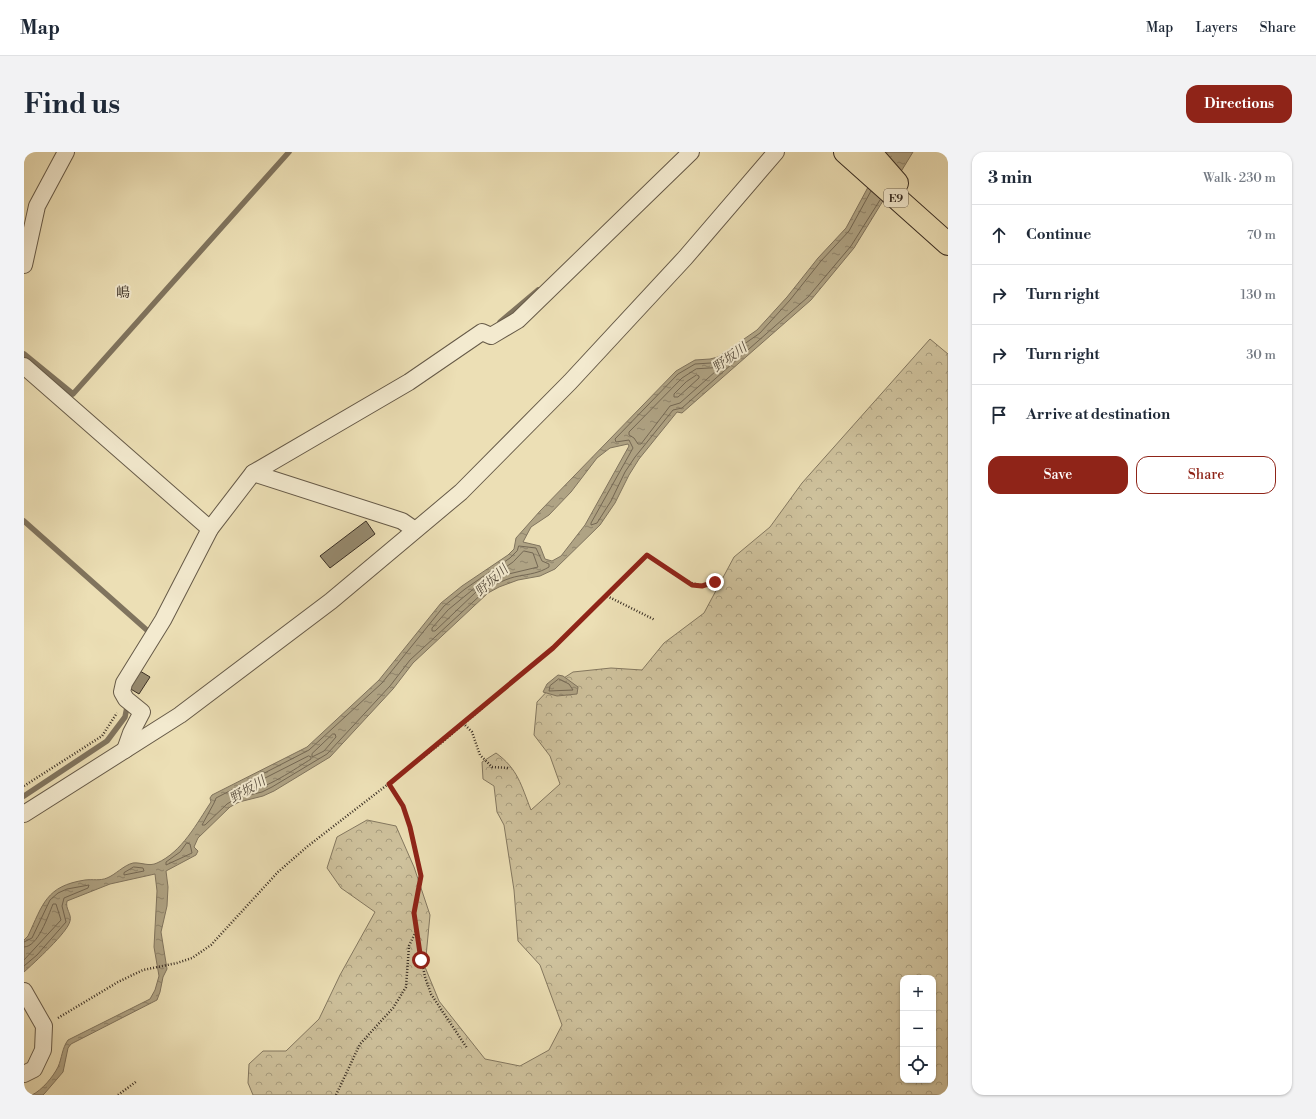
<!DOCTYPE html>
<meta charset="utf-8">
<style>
:root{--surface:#fff;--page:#f2f2f3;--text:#1f2937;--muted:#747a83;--line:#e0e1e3;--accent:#8f2418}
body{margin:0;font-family:"Libre Bodoni","Noto Serif JP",serif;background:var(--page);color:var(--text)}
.controls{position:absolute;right:12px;bottom:12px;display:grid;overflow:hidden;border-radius:8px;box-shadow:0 1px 3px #0004}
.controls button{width:36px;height:36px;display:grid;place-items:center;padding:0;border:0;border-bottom:1px solid var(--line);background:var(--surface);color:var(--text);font:20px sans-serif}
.stop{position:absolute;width:12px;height:12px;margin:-9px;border:3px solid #8f2418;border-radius:50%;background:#fff}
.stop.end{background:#8f2418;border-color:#fff;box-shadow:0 1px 4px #0008}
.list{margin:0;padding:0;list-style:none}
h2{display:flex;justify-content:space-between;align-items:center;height:52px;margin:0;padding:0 16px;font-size:17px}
h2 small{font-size:13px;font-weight:400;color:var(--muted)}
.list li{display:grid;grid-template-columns:26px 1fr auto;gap:12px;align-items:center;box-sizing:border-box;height:60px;padding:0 16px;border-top:1px solid var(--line)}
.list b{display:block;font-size:15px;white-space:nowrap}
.list em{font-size:13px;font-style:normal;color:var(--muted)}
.actions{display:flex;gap:8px;padding:12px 16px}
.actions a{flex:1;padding:9px 0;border:1px solid var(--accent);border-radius:12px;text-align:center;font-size:14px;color:var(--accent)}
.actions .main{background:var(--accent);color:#fff}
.icon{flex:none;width:22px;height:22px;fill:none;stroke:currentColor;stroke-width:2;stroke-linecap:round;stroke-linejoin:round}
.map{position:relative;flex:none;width:924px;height:943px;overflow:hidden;border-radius:12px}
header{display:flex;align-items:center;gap:24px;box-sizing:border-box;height:56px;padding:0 20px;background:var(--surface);border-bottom:1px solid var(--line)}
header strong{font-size:19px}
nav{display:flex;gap:22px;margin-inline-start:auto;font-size:14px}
.intro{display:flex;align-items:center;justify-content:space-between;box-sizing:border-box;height:96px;padding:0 24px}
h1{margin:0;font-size:28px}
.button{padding:10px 18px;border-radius:12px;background:var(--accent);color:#fff;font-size:14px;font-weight:700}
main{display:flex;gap:24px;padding:0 24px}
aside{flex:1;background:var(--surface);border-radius:12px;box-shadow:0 1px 3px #0004}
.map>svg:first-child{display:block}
.forest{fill:url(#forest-crowns);stroke:#847860;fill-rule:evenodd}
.water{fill:url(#water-ripples);stroke:#80745e;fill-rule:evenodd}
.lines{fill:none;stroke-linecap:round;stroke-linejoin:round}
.shore{stroke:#746854;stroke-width:1}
.stream{stroke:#80745e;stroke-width:5.5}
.building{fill:#968a6f;stroke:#392e24}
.street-casing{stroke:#665a48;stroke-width:18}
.highway-casing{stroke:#392e24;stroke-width:24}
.path{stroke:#392e24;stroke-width:2.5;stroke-dasharray:1 2;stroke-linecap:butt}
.street{stroke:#f3eacf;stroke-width:16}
.highway{stroke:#ecdfb5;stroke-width:22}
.route{stroke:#8f2418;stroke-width:5}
.labels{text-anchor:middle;stroke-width:4;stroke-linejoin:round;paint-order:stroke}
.shield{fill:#f3eacf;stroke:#716657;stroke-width:1}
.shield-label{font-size:11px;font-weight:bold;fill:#392e24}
.water-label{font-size:13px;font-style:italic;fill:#564b3c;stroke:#f3eacf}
.quarter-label{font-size:14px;fill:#392e24;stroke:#f3eacf}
</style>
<header>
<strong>Map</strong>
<nav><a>Map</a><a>Layers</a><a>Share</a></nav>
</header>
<div class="intro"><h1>Find us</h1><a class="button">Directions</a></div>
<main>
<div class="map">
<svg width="924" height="943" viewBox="0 0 924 943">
<defs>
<pattern id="forest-crowns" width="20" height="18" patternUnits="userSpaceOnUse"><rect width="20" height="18" fill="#cec19c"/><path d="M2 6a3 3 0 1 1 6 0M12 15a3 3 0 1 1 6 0" fill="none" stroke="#a89d7f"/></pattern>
<pattern id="water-ripples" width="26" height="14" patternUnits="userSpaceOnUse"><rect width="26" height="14" fill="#afa384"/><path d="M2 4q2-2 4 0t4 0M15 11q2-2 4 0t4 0" fill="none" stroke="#8f856c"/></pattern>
</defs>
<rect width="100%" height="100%" fill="#ecdfb5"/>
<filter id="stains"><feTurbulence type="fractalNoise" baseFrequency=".005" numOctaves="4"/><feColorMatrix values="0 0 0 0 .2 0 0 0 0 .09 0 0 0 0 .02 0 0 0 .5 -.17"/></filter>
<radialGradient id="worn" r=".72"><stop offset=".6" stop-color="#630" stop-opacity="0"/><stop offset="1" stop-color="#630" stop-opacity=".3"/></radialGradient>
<!-- forest -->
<path class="forest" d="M 906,187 L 924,202 L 924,943 L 229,943 L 224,931 L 225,912 L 239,899 L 262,899 L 295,867 L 316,823 L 351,760 L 317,736 L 303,716 L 313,685 L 343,668 L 372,674 L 390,715 L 406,763 L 401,815 L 415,849 L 461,907 L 496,914 L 525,898 L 538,873 L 516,813 L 494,789 L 490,738 L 480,673 L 473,660 L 470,634 L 459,627 L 458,610 L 472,601 C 494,617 497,633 507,658 L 536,632 L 526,604 L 510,583 L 513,550 L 529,533 L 549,520 L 587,516 L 618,518 L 640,491 L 680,461 L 710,405 L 746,375 L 778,331 ZM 879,826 L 909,826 L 909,928 L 879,928 Z"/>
<!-- water -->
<g class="water">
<path d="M 863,0 L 889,0 L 830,96 L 787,148 L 658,261 L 653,260 L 615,307 L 605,323 L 591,351 L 576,373 L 531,417 L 516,424 L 494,428 L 475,435 L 464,441 L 389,511 L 369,537 L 306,605 L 250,639 L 239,644 L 215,650 L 206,655 L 174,686 L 170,695 L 174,699 L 172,703 L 142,719 L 144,735 L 143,754 L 137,780 L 143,817 L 139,825 L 136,840 L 133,848 L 47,892 L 44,896 L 39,920 L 21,941 L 19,943 L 8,943 C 18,938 29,925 34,915 C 38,906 38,896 44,888 L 126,847 L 131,838 L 135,824 L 130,795 L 133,739 L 131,722 L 86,732 L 43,749 C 41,757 48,762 46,769 C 44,780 10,811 0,820 L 0,788 L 4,784 C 19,752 22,734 61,728 C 69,727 76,729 83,726 C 91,723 100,713 109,711 C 117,710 125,715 133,711 C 158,700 173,671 187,650 L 186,646 L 188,643 L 283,595 L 355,528 L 417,451 L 438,434 L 484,403 L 490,397 L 492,386 L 516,359 L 652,219 L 671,208 L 686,207 L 694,205 L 733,178 L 763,145 L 794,106 L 822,76 ZM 604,292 L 605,294 L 561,373 L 537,404 L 528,409 L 521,407 L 516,394 L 499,390 L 507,375 L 525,363 L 547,340 L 573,306 L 586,296 Z"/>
<polygon points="534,523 539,524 554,535 553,542 533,544 519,540 523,532"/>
</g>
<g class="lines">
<!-- shore -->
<g class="shore">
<polyline points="847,39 825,79 797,109 766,148 736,181 696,209 687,211 671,212 654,222 591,287 592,290 605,288 609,296 567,371 567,373 573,371 587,349 601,320 611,305 649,258 658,256 784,145 827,94 856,48"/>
<polygon points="692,216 692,219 656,251 646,254 617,292 614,292 610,286 605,283 605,280 658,226 672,217"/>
<polygon points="673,223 675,224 675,226 654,245 650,245 650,242 662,230"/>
<path d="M 495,394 L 512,396 L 518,409 L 525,412 L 525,415 C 515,421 506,422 495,424 C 483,426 472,432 462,438 L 386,508 L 366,534 L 303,602 L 248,635 L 238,640 L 213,646 L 203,652 L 181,673 L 178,673 L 190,651 L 192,646 L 285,598 L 358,531 L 420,454 L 441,437 L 486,406 L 493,399 Z"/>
<polygon points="500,399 509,401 514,415 472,425 472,422 489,410"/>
<polygon points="450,437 453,438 452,440 411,479 408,479 408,476 424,458"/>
<polygon points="535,527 545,532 549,538 525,539 526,534"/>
<polygon points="309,582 311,582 312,585 300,599 288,605 288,602"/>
<path d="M 285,604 L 287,605 L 287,607 C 274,615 238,640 225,637 L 226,634 Z"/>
<polygon points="163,691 166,692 168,701 142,713 142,710 156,700"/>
<polygon points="110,715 119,716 120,719 100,723 100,721"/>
<polyline points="0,790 8,786 26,748 34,741 43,737 65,733 64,736 40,746 38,754 42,770 13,803 0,814"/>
<path d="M 0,795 C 14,795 24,764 29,752 L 32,752 L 37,768 L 0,808"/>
</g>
<!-- stream -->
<g class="stream">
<polyline points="476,170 514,138"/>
<polyline points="0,202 49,242 265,0"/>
<polyline points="0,369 125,480"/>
<polyline points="0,644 83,589 101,565 103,555"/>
</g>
</g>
<!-- building -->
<g class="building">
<polygon points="342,369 351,382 306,416 296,404"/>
<polygon points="116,519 126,525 115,542 105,536"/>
</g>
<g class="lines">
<defs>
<g id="street">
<polyline points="0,113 13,54 42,0"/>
<polyline points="0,214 186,377"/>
<polyline points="229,321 378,369 391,378"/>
<polyline points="101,598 107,581 118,560 102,547 98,540 100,531 139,468 186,377 229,321 385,230 458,180 467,184 494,168 667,0"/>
<polyline points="0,662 156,563 307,449 437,340 546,230 661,106 752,0"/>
<polyline points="0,839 20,874 19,898 10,917 0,922"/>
</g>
<g id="highway">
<polyline points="821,0 924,92"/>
<polyline points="846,0 873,31"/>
</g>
</defs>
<!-- street casing -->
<use href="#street" class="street-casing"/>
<!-- highway casing -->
<use href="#highway" class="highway-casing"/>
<!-- path -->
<g class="path">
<polyline points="583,444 631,468"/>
<polyline points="439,571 448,580 456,603 468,615 485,616"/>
<polyline points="365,632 379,654 386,675 397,724 390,761 393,784 401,825 407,842 443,896"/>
<polyline points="0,634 78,584 93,561"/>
<path d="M 34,866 L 94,830 L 119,818 L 153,811 L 168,806 L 187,793 L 254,720 L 284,694 L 416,592 L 529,496 L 623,403 C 639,413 676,447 693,427"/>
<polyline points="94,943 113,929"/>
<polyline points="312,943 336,892 369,856 382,835 385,794 392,779"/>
</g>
<!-- street -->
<use href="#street" class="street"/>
<!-- highway -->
<use href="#highway" class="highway"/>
</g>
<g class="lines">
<!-- route -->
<polyline class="route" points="397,808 390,761 397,724 386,675 379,654 365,632 529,496 623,403 668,433 678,434 691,430"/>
</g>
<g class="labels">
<!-- shield labels -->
<rect class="shield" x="860" y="37" width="24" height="18" rx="3"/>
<g class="shield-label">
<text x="872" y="50">E9</text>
</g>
<!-- water labels -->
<g class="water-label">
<text transform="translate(705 205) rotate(-36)" y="5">野坂川</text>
<text transform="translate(467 428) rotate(-42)" y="5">野坂川</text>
<text transform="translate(223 637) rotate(-31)" y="5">野坂川</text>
</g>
<!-- quarter labels -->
<g class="quarter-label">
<text x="99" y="145">嶋</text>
</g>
</g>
<rect width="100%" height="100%" filter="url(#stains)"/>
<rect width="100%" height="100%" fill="url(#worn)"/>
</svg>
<div class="controls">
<button>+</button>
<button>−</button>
<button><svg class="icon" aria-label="locate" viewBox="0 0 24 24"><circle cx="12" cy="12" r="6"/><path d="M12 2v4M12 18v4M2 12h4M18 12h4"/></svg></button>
</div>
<div class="stop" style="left:397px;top:808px"></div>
<div class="stop end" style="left:691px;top:430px"></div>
</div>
<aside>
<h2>3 min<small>Walk · 230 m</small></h2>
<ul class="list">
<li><svg class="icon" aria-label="ahead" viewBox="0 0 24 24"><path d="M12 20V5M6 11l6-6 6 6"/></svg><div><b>Continue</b></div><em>70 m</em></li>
<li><svg class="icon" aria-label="right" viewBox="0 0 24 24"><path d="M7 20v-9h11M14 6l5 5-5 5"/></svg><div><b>Turn right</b></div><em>130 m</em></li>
<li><svg class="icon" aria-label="right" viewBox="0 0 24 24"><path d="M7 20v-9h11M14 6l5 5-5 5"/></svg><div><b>Turn right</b></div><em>30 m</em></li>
<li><svg class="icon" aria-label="arrive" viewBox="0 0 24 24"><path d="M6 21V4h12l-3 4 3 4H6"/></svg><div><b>Arrive at destination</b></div></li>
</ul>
<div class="actions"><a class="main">Save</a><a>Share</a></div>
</aside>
</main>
